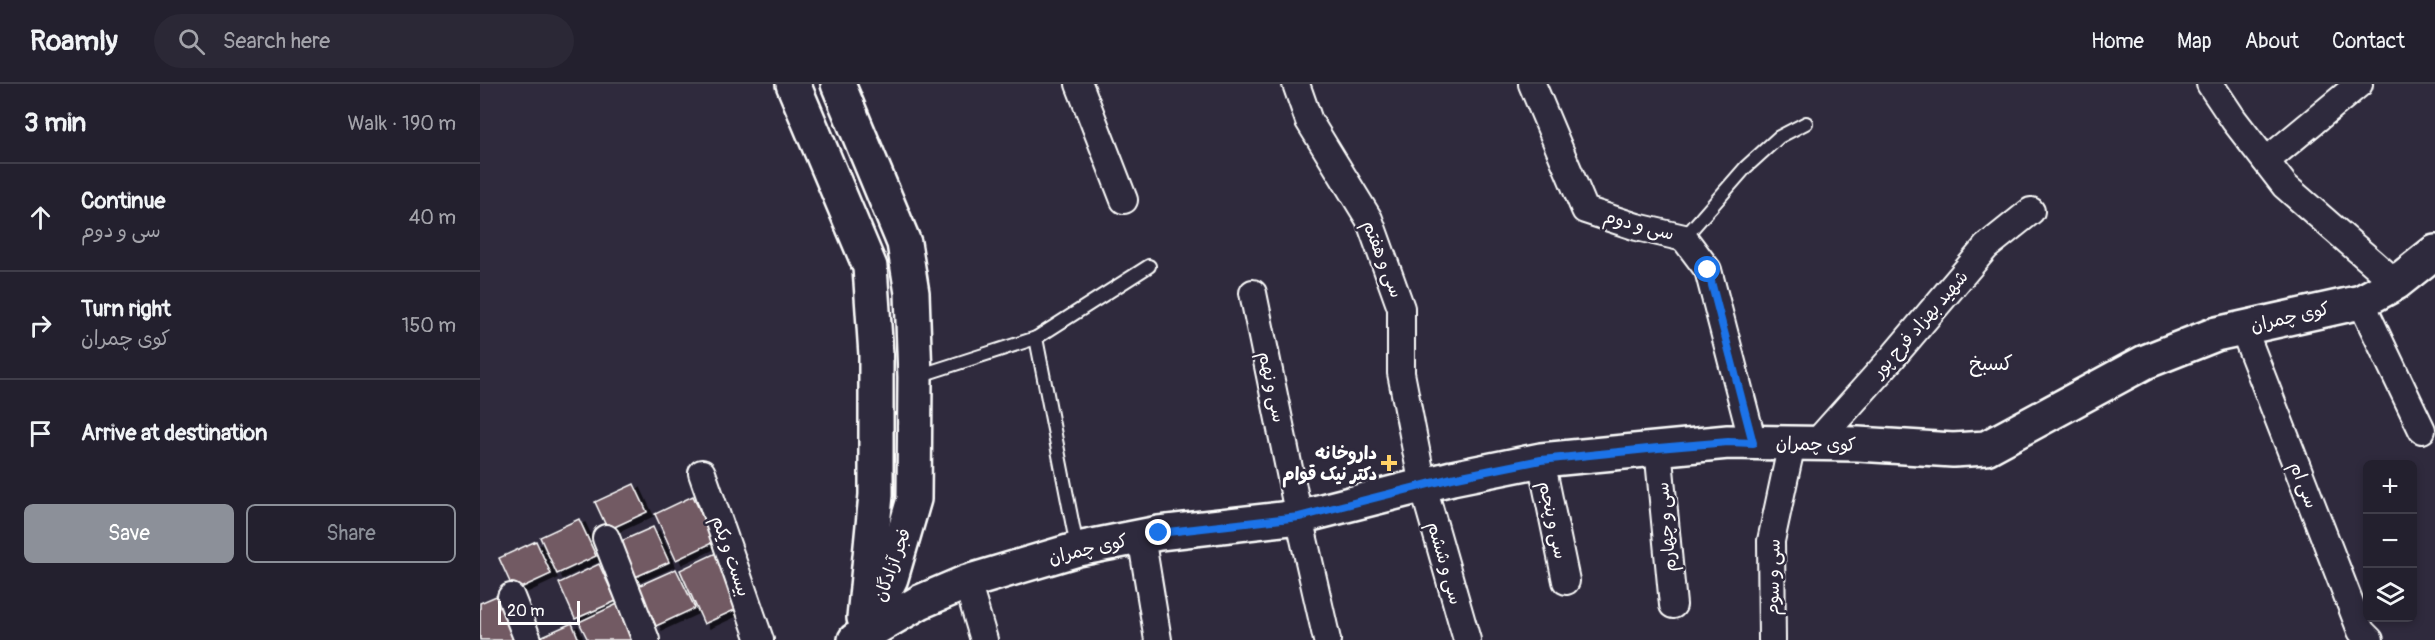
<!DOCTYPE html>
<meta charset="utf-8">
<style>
:root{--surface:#23202e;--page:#2b2836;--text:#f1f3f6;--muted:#a3a3aa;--line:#403e4a;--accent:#8c9099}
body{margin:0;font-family:Pangolin,"Playpen Sans Arabic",sans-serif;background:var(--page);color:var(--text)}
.controls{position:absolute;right:18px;bottom:18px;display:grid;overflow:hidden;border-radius:9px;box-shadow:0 3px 9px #0003}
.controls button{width:54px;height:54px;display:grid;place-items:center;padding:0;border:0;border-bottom:2px solid var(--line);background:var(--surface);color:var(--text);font:30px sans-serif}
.scale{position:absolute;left:18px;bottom:15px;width:82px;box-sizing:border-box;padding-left:6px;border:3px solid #fff;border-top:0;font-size:16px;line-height:21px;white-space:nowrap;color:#fff;-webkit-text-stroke:4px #2f2a3d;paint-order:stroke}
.stop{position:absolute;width:18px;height:18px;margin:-14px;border:4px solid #1a73e8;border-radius:50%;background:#fff}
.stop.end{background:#1a73e8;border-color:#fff;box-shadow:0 2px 6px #0008}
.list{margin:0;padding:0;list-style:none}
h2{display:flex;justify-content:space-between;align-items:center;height:78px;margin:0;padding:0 24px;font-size:26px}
h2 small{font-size:20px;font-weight:400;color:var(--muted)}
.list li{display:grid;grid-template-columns:39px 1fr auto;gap:18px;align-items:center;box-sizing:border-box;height:108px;padding:0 24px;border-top:2px solid var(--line)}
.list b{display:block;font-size:22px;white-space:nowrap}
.list p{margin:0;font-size:20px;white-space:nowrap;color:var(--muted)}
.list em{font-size:20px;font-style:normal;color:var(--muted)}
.actions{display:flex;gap:12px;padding:18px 24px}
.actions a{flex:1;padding:14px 0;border:2px solid var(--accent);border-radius:9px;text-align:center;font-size:21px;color:var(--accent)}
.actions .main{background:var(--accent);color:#fff}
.icon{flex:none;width:33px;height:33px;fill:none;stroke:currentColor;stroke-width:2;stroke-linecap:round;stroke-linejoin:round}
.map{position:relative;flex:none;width:1955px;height:556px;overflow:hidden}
header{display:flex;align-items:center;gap:36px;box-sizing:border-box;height:84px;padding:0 30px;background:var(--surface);border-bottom:2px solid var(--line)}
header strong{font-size:28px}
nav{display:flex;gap:33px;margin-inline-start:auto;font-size:21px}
.search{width:420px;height:54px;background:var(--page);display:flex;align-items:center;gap:15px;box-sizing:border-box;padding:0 21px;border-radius:33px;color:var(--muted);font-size:22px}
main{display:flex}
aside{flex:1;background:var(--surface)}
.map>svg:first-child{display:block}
.building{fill:#725a64;stroke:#fff;stroke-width:1.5;filter:url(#shadow)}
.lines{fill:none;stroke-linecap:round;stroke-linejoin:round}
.lane-casing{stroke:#fff;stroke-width:16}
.street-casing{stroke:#fff;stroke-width:30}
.secondary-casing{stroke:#fff;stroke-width:38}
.lane{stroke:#2f2a3d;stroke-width:12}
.street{stroke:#2f2a3d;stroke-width:26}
.secondary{stroke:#2f2a3d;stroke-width:33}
.route{stroke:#1a73e8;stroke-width:8}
.poi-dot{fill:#ffd166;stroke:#2f2a3d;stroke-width:2}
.labels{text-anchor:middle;stroke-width:5;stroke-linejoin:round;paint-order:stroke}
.street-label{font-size:18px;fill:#fff;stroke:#2f2a3d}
.poi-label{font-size:18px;font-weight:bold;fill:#fff;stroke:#2f2a3d;text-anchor:end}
.neighbourhood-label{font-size:20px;fill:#fff;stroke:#2f2a3d}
</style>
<header>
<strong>Roamly</strong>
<div class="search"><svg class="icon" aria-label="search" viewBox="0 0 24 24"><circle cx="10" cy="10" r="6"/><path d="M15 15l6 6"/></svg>Search here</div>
<nav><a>Home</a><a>Map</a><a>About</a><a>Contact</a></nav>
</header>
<main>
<aside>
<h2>3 min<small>Walk · 190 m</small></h2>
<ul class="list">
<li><svg class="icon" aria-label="ahead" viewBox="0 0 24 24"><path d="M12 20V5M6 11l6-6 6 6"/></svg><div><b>Continue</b><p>سی و دوم</p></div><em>40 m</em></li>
<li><svg class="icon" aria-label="right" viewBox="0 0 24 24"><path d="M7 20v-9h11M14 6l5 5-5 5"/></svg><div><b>Turn right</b><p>کوی چمران</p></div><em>150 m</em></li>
<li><svg class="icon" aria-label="arrive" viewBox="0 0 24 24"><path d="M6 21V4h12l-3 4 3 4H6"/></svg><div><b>Arrive at destination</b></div></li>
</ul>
<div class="actions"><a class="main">Save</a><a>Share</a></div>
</aside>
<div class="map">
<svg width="1955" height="556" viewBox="0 0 1955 556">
<defs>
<filter id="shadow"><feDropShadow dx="6" dy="4" stdDeviation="0" flood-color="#0009"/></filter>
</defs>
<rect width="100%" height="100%" fill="#2f2a3d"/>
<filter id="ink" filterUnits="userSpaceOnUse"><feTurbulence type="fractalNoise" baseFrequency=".0167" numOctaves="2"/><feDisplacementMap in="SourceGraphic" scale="12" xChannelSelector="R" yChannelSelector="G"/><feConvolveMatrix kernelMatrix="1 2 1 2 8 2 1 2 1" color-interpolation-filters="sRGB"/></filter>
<g filter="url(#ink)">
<!-- building -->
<g class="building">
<polygon points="154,400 167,428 128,446 115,418"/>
<polygon points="213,412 234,458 196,476 175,430"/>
<polygon points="99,435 116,472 77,490 60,453"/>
<polygon points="173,443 189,478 153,494 137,459"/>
<polygon points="56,457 71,490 34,507 19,474"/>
<polygon points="236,469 261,523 224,540 200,486"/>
<polygon points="119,480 136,517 95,535 79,499"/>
<polygon points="196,485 215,524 176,542 158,502"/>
<polygon points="21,510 43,556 0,556 0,519"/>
<polygon points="146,516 160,556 108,556 99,538"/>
<polygon points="92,539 99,556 58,556 58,554"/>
</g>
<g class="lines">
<defs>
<g id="lane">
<polyline points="1204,154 1266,83 1299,53 1326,39"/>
<polyline points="438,292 556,254"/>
<polyline points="597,463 556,254 669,182"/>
</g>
<g id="street">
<polyline points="599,0 644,116"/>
<polyline points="816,0 829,37 889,135 921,224 921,289 943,402 987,556"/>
<polyline points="1052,0 1105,126 1157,143 1204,154 1228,186 1273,359"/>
<polyline points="1730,0 1754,36 1805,102 1916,199"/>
<polyline points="1786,77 1879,0"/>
<polyline points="773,209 819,433 847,556"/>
<polyline points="1881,218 1942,346"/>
<polyline points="1763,244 1881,547 1890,556"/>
<polyline points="1335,360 1412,274 1506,163 1551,127"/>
<polyline points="1178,364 1193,521"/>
<polyline points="1061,376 1086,497"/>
<polyline points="222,389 280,556"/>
<polyline points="661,452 678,556"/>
<polyline points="126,454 166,556"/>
<polyline points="487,498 504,556"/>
<polyline points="31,513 48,556"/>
<polyline points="1292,556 1291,457 1312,359"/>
</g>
<g id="secondary">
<polyline points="313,0 390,183 396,271 396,411 384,534"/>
<polyline points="358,0 424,159 432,209 435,293 434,415 411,494 383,551"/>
<polyline points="375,556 440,518 487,498 598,465 679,449 819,433 972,394 1061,376 1248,358 1378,360 1473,366 1506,364 1665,278 1736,250 1881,218 1916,199 1955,168"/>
</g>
</defs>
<!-- lane casing -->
<use href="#lane" class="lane-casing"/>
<!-- street casing -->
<use href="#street" class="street-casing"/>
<!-- secondary casing -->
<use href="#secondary" class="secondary-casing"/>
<!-- lane -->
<use href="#lane" class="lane"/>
<!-- street -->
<use href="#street" class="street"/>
<!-- secondary -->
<use href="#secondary" class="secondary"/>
</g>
</g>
<g class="lines" filter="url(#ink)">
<!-- route -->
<polyline class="route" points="679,449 819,433 972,394 1061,376 1178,364 1248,358 1273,359 1228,186"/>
</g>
<!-- markers -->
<path class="poi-dot" d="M906 370h6v6h6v6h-6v6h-6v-6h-6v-6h6z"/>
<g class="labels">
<!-- street labels -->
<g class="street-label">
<text transform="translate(1159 141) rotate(15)" y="6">سی و دوم</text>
<text transform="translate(903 175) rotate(69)" y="6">سی و هفتم</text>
<text transform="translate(1810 233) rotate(-13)" y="6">کوی چمران</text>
<text transform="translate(1440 240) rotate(-49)" y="6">شهید بهزاد فرح پور</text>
<text transform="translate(792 303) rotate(78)" y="6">سی و نهم</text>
<text transform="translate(1336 360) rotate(1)" y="6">کوی چمران</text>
<text transform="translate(1824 401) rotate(69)" y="6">سی ام</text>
<text transform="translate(1073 436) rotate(78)" y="6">سی و پنجم</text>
<text transform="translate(1186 443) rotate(-95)" y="6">سی و چهارم</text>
<text transform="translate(608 465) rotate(-13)" y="6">کوی چمران</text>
<text transform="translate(251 472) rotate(71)" y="6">بیست و یکم</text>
<text transform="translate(965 479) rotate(74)" y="6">سی و ششم</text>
<text transform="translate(412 481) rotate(-70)" y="6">فجر آزادگان</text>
<text transform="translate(1293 493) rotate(-89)" y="6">سی و سوم</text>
</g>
<!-- poi labels -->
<g class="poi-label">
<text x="897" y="375">داروخانه<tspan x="897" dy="21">دکتر نیک قوام</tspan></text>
</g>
<!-- neighbourhood labels -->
<g class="neighbourhood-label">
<text x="1511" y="286">کسبخ</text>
</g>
</g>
</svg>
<div class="controls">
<button>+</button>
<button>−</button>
<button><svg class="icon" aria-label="layers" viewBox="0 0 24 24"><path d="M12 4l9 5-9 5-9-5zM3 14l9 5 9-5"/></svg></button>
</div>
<div class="scale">20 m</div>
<div class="stop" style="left:1228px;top:186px"></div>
<div class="stop end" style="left:679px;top:449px"></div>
</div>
</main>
